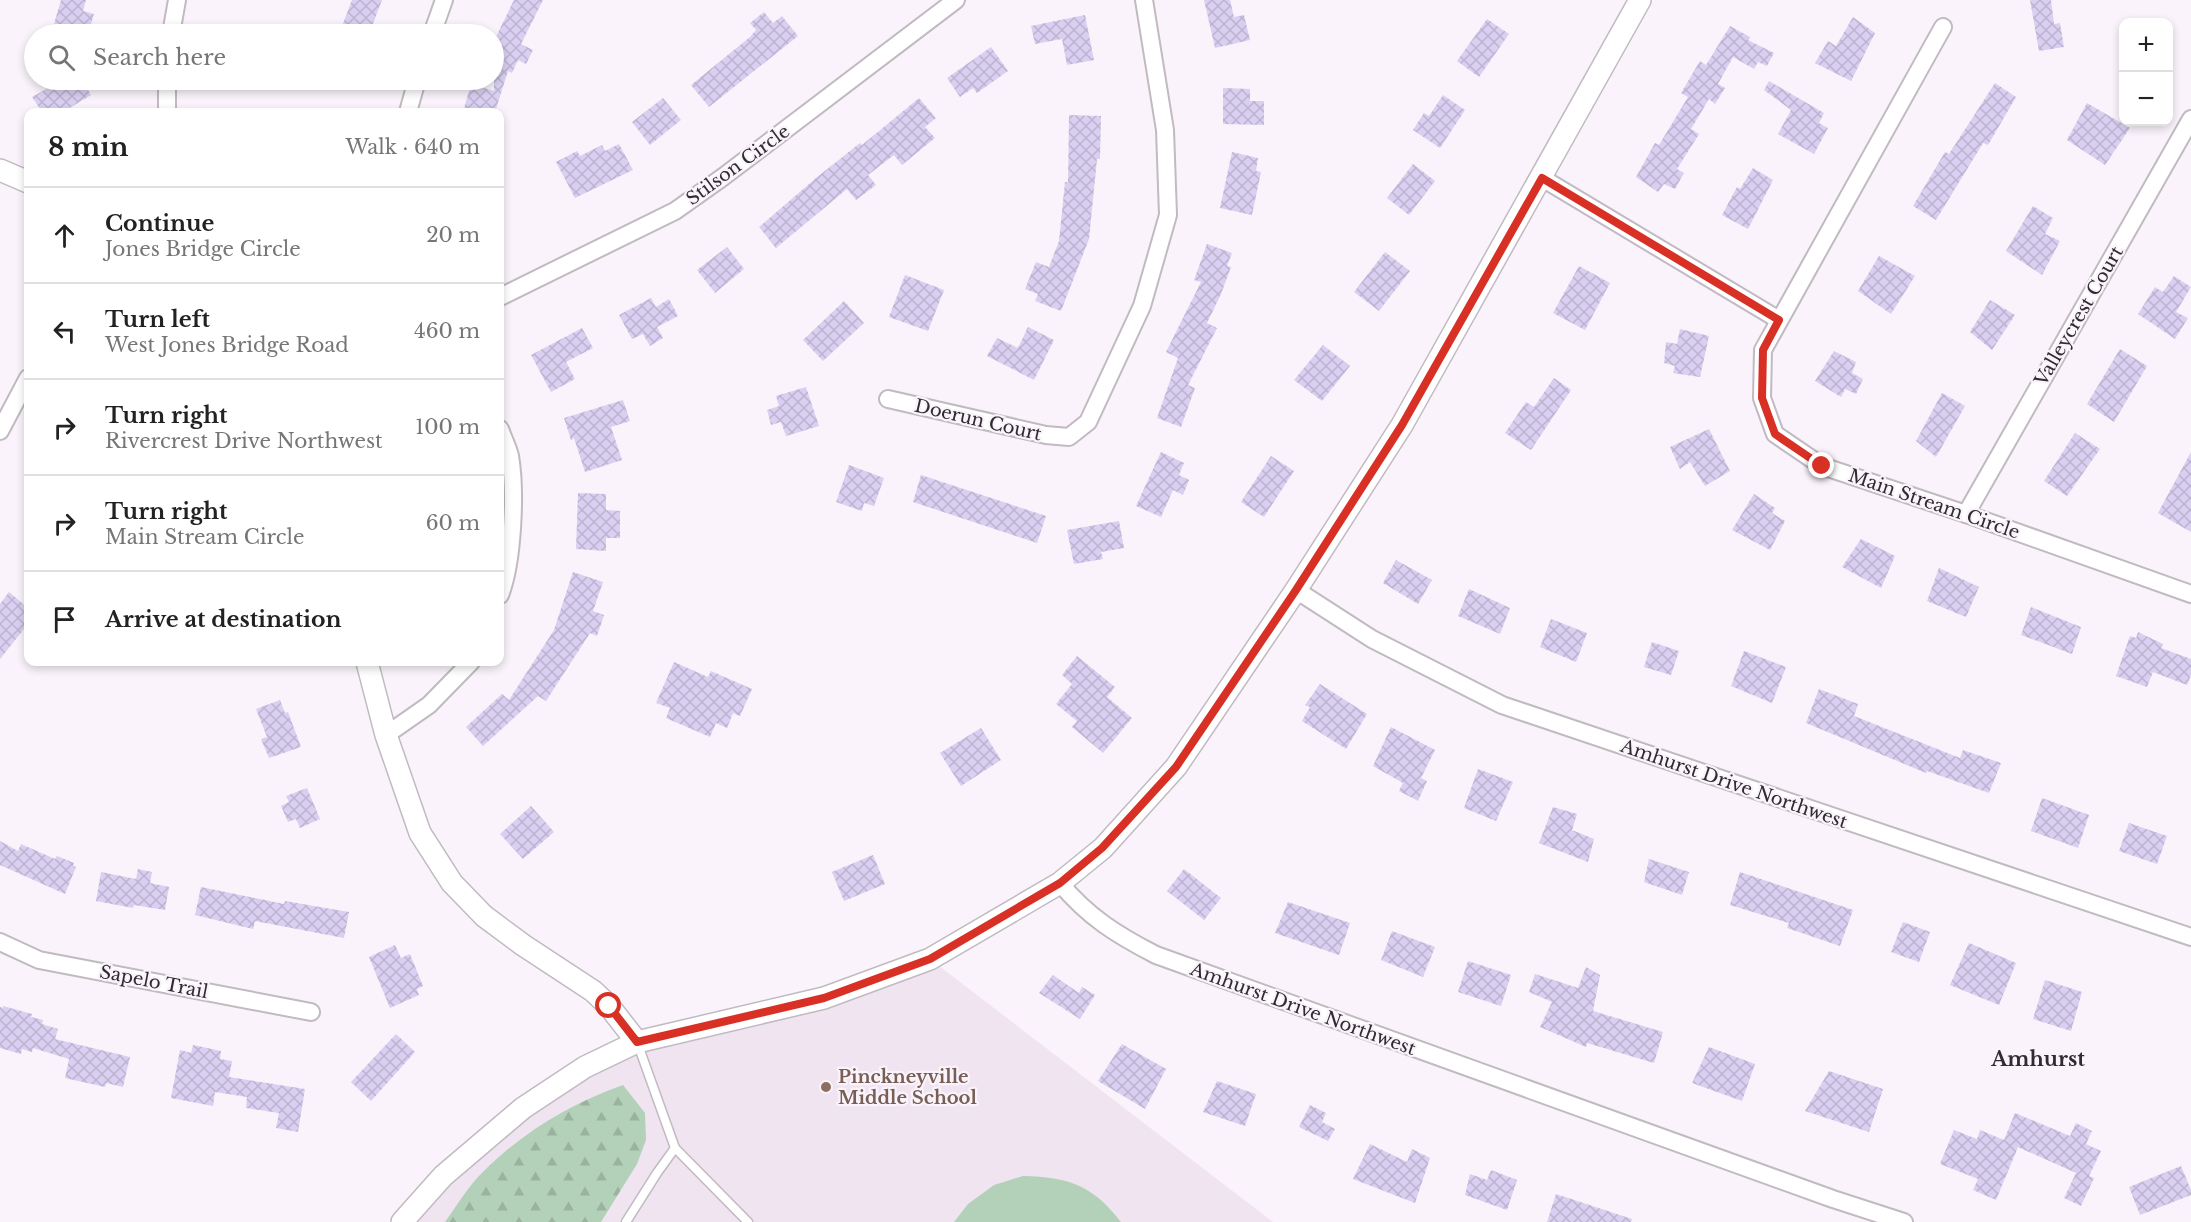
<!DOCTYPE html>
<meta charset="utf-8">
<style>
:root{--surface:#fff;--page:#f6f6f6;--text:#222;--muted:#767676;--line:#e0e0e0}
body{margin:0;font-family:"Libre Baskerville",serif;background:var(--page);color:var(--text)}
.controls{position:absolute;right:18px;top:18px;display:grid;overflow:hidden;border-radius:12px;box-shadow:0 3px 9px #0003}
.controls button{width:54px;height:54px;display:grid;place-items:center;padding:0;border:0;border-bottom:2px solid var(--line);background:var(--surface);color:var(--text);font:30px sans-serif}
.stop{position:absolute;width:18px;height:18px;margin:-14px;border:4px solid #d93025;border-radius:50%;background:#fff}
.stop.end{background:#d93025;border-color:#fff;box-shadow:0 2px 6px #0008}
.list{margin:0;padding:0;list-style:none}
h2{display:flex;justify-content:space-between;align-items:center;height:78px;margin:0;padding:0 24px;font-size:26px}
h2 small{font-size:20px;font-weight:400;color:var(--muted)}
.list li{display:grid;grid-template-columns:39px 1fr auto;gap:18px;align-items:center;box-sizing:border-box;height:96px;padding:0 24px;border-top:2px solid var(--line)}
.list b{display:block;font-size:22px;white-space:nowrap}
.list p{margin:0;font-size:20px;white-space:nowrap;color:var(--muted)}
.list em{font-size:20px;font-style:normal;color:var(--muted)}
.icon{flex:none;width:33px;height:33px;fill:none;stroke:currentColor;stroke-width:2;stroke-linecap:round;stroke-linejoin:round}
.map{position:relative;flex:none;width:2191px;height:1222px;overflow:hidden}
.search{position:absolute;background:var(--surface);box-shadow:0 3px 9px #0003;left:24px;top:24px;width:480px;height:66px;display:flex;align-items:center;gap:15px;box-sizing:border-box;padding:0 21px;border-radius:33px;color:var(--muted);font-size:22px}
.panel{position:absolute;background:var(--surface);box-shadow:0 3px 9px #0003;left:24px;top:108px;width:480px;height:558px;border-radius:12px}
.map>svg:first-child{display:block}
.built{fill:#f0e4f1}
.forest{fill:url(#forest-firs)}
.pitch{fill:#b3d0b9}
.building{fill:url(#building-cross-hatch)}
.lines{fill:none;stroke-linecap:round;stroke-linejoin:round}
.service-casing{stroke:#c1bac1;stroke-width:11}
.minor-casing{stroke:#c1bac1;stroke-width:20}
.tertiary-casing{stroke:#c1bac1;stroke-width:24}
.service{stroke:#fff;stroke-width:8}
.minor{stroke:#fff;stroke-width:16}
.tertiary{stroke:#fff;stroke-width:21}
.route{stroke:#d93025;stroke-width:8}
.education-dot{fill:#8d6e63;stroke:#faf3fb;stroke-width:2}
.labels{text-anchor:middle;stroke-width:4.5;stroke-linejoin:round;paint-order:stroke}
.street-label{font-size:18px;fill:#2e2c2e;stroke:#faf3fb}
.education-label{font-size:18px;font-weight:bold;fill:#785e54;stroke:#faf3fb;text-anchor:start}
.neighbourhood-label{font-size:20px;font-weight:bold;fill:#2e2c2e;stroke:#faf3fb}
</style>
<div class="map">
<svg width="2191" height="1222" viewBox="0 0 2191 1222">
<defs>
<pattern id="forest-firs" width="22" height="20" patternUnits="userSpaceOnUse" patternTransform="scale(1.5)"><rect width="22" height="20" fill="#b3d0b9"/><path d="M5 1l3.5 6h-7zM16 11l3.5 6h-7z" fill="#9ab39f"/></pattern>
<pattern id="building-cross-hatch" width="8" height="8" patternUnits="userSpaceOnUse" patternTransform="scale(1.5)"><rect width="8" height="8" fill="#d9d0f1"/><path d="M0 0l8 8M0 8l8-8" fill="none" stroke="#bbb3cf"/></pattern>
</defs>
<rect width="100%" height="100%" fill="#faf3fb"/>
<!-- built -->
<polygon class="built" points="930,959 1273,1222 406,1222 443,1176 585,1067"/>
<!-- forest -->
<path class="forest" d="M 623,1085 L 645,1113 L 646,1140 L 637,1164 L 601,1222 L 445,1222 C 456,1207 466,1190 478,1177 C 518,1135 569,1104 623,1085 Z"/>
<!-- pitch -->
<path class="pitch" d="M 1023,1176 C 1069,1177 1092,1185 1121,1222 L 954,1222 L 968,1204 L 994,1185 Z"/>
<!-- building -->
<g class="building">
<polygon points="61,0 86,0 83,11 94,14 88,34 54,24"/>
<polygon points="352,0 382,0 369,34 339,34"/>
<polygon points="514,0 543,0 521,44 533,50 526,64 518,60 512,73 508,71 495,112 463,112 471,84 494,91 494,41"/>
<polygon points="1204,0 1230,0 1234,17 1244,15 1250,40 1215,48"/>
<polygon points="2030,0 2051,0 2054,24 2060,23 2064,47 2039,51"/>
<polygon points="764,12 773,23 782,16 798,36 709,107 691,85 750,37 756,30 750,23"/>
<polygon points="1085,15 1094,60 1067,65 1062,39 1035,44 1031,26"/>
<polygon points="1853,17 1875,33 1851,81 1815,63 1828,41 1836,46"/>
<polygon points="1487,19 1509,34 1479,77 1457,61"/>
<polygon points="1730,26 1750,37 1748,40 1774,53 1767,66 1758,62 1754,69 1733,57 1718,84 1725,88 1715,104 1709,99 1691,129 1699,134 1677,169 1684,173 1675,189 1664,184 1658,192 1636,177 1655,143 1659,145 1688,97 1681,93 1700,61 1706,65"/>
<polygon points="991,47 1008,71 977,93 973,88 960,97 947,78"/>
<polygon points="62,80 82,80 91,95 63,112 42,112 32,97"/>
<polygon points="1769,81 1824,113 1819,123 1828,128 1814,154 1778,134 1791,110 1764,90"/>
<polygon points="1995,83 2016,97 1988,145 1983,143 1936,220 1913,206 1945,152 1949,154"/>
<polygon points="1223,88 1250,89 1250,101 1264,101 1264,125 1223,124"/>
<polygon points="1443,95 1465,110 1440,148 1413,130 1424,113 1429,116"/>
<polygon points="663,98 681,120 650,145 632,122"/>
<polygon points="919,98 936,118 925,127 935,138 902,165 894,155 868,175 876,185 856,200 847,189 776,248 759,227 816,178 860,143 862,145"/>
<polygon points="2087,103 2130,128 2105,165 2067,140"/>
<polygon points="1069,115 1101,116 1100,159 1097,159 1089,239 1061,311 1035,301 1038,294 1025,289 1036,262 1049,267 1059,241 1065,182 1068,182"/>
<polygon points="619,144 633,170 575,198 556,162 577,151 580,156 602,145 605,151"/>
<polygon points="1232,152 1258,158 1256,171 1261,172 1252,215 1220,208"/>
<polygon points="1413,164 1435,181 1409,215 1387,198"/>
<polygon points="1753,168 1773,180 1748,229 1722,215 1737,187 1740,189"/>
<polygon points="2033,206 2053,218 2045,234 2060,241 2042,275 2006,251"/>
<polygon points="1207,244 1232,253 1227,266 1231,267 1221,294 1207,323 1217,328 1188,385 1195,388 1181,427 1157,418 1178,358 1166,352 1201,282 1194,280"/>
<polygon points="727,247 744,269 715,293 697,270"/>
<polygon points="1385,252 1410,271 1379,311 1354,292"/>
<polygon points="1879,256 1915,276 1891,314 1858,291"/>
<polygon points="1579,266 1610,283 1585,330 1553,313"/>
<polygon points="905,275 944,290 928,331 889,317"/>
<polygon points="2174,276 2191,287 2176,312 2188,318 2175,339 2138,314 2155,287 2163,292"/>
<polygon points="651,298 656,307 669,299 678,316 657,327 663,338 650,346 643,334 632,339 619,315"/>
<polygon points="1990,300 2015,315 1992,350 1970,332"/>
<polygon points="844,301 864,323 823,361 803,340"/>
<polygon points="1028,327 1054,340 1034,380 987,356 997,338 1018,348"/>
<polygon points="582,328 593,348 566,362 575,379 551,392 531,355"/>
<polygon points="1680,329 1709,336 1700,377 1673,373 1675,366 1664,363 1666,342 1677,344"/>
<polygon points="1323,345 1350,366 1322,401 1294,380"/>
<polygon points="2120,349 2147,366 2114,422 2087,404"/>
<polygon points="1834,351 1856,362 1852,373 1863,379 1856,394 1845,389 1841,397 1815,381"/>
<polygon points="1554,378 1571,390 1531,450 1505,433 1526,402 1534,407"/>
<polygon points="806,387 819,426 786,436 781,422 771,425 767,410 779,406 776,396"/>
<polygon points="1942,393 1965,406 1936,457 1916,441"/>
<polygon points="623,400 630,421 611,427 622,460 585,472 574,438 571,440 564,418"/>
<polygon points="1709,429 1730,471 1705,486 1690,462 1680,469 1670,447"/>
<polygon points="2075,433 2100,449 2067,496 2044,481"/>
<polygon points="1161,452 1184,463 1179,475 1189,480 1183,495 1173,490 1161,517 1136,506"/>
<polygon points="2191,452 2191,532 2158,513"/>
<polygon points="1271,456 1294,471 1264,517 1241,502"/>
<polygon points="849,465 884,478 874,506 864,503 862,511 836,502"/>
<polygon points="921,475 1046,516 1037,543 913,502"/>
<polygon points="578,493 606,494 606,510 620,511 620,538 606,538 606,551 576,549"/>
<polygon points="1754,494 1775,508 1772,513 1785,521 1770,550 1732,530"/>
<polygon points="1119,521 1124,548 1101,552 1103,559 1074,564 1067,530"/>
<polygon points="1861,539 1895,556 1881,588 1842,567"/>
<polygon points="1396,560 1432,580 1418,604 1383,583"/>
<polygon points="1939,568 1979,587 1966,617 1927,601"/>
<polygon points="573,572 603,582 593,611 604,615 597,636 590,633 546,701 538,696 483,746 466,727 502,694 509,700 554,630"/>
<polygon points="1469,589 1510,608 1500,634 1458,616"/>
<polygon points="9,592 28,608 28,624 0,659 0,604"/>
<polygon points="2031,607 2081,627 2072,654 2021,635"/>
<polygon points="1551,619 1587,633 1576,662 1540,647"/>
<polygon points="2138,632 2163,644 2161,648 2191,659 2191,675 2187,685 2153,672 2147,687 2116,676 2130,636 2136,638"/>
<polygon points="1652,642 1679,651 1671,675 1644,667"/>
<polygon points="1744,651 1786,667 1772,703 1731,686"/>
<polygon points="1077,656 1115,687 1107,697 1132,718 1103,753 1072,727 1077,721 1056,704 1072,684 1062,675"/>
<polygon points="674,662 708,677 711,671 752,689 740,716 733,713 727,728 716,723 710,737 666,718 670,708 656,703"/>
<polygon points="1320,684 1367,714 1346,749 1302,721 1310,707 1305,705"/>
<polygon points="1819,689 1858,704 1854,716 1960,758 1963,750 2001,763 1989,793 1927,771 1926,773 1806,723"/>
<polygon points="280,700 285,713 288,712 301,747 269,758 261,739 267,737 256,709"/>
<polygon points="1391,727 1435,750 1421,778 1427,781 1418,801 1399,791 1403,783 1373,766"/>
<polygon points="981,728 1001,760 961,786 940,753"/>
<polygon points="1478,769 1513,782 1496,821 1464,808"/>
<polygon points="307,788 320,819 300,828 296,819 288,822 281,806 289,802 286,796"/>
<polygon points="2042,798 2089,815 2078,848 2031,831"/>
<polygon points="531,806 554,832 523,859 500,834"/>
<polygon points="1553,807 1577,814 1572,830 1594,839 1588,862 1539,843"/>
<polygon points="2129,823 2167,836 2157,864 2119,851"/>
<polygon points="0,841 18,851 21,844 55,859 57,856 74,863 73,866 76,867 65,894 0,865"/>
<polygon points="873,855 885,884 844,901 832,872"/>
<polygon points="1649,859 1689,872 1682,895 1644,882"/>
<polygon points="138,869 152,872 150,883 169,887 165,910 134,905 133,908 96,901 101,872 136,879"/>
<polygon points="1184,869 1221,898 1204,920 1167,891"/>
<polygon points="1740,872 1853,910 1840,946 1787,928 1789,923 1730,905"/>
<polygon points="201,887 284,904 285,901 349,912 344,938 255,921 253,929 195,915"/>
<polygon points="1288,902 1350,923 1339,955 1275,933"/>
<polygon points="1903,922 1930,932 1919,962 1891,952"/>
<polygon points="1392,931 1435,947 1423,977 1381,960"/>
<polygon points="1969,943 2016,963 1999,1005 1950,985"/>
<polygon points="395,945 401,958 410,954 423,986 417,989 419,995 390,1008 369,957"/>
<polygon points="1468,961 1511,975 1501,1006 1458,992"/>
<polygon points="1586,967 1600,975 1593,1011 1663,1032 1654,1063 1587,1043 1586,1047 1540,1027 1552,1002 1529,992 1535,974 1578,988"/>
<polygon points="1053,975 1079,993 1082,987 1095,995 1080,1019 1039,993"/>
<polygon points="2045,980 2082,992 2071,1031 2033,1019"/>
<polygon points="3,1006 32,1014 31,1017 43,1020 42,1024 58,1029 55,1039 130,1057 123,1087 106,1083 105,1087 65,1078 69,1059 33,1048 32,1052 22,1049 21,1054 0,1048 0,1007 3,1008"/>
<polygon points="396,1034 415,1052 371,1101 351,1082"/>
<polygon points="1122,1044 1166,1069 1145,1109 1098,1081"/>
<polygon points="193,1045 221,1051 220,1059 232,1061 229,1077 305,1089 298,1132 276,1128 279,1113 246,1108 247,1097 215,1092 213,1106 171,1098 180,1050 191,1053"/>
<polygon points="1709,1047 1755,1064 1742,1101 1692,1083"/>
<polygon points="1829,1071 1883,1089 1869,1132 1805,1111"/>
<polygon points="1217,1081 1256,1094 1245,1126 1203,1112"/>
<polygon points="1310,1105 1326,1113 1322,1122 1335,1129 1328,1141 1299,1127"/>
<polygon points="2015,1113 2070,1136 2076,1123 2092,1131 2086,1144 2101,1151 2089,1176 2094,1178 2081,1206 2064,1198 2076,1173 2018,1147 1996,1200 1973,1190 1978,1179 1940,1164 1954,1130 1977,1139 1980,1130 2004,1140"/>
<polygon points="1370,1144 1407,1162 1412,1149 1430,1158 1415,1203 1353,1179"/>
<polygon points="2181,1166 2191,1190 2191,1195 2140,1215 2129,1187"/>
<polygon points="1491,1170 1517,1180 1507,1210 1465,1195 1470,1174 1487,1180"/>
<polygon points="1556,1194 1632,1219 1631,1222 1547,1222"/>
</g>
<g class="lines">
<defs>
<g id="service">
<polyline points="637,1042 675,1148 748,1222"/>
<polyline points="626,1222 657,1173 675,1148"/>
</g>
<g id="minor">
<polyline points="1943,27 1763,350 1762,398 1775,434 1822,466 1966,514 2191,594"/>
<polyline points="171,34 177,0"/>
<polyline points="432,34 444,0"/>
<polyline points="167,112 167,80"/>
<polyline points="408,112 417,80"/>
<polyline points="1542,178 1779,320"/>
<polyline points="500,297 675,211 723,177 956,0"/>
<polyline points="888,399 1046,435 1069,437 1088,422 1142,306 1168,215 1165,130 1144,0"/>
<path d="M 500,429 C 503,438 508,447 510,456 C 516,491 513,562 500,595"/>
<polyline points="0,431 28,378"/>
<polyline points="1966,514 2191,119"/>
<polyline points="1296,590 1372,639 1502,705 2191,937"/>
<polyline points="386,735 429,705 471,662"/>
<path d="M 1060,883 C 1088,917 1117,935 1156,955 L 1833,1199 L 1904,1222"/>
<polyline points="0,942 39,960 311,1012"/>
</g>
<g id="tertiary">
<polyline points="0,170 28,182"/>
<polyline points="367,662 386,735 420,833 452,883 484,916 523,945 593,991 609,1006 637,1042"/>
<polyline points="402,1222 443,1176 523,1108 585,1067 637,1042 824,998 930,959 1060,883 1103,848 1176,767 1296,590 1402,425 1640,0"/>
</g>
</defs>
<!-- service casing -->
<use href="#service" class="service-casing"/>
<!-- minor casing -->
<use href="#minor" class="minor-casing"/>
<!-- tertiary casing -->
<use href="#tertiary" class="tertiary-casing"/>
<!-- service -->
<use href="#service" class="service"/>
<!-- minor -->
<use href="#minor" class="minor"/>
<!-- tertiary -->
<use href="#tertiary" class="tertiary"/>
</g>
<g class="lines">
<!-- route -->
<polyline class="route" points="609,1006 637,1042 824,998 930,959 1060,883 1102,848 1176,767 1296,590 1402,425 1542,178 1779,320 1763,350 1762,398 1775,434 1822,466"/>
</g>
<!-- markers -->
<circle class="education-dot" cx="826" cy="1087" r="6"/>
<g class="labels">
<!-- street labels -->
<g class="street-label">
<text transform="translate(738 165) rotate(-36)" y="6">Stilson Circle</text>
<text transform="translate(2079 316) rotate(-60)" y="6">Valleycrest Court</text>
<text transform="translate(978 420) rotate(13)" y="6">Doerun Court</text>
<text transform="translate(1934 504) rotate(19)" y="6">Main Stream Circle</text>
<text transform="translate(1734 784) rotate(19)" y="6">Amhurst Drive Northwest</text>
<text transform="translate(154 982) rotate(11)" y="6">Sapelo Trail</text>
<text transform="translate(1303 1009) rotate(20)" y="6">Amhurst Drive Northwest</text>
</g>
<!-- education labels -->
<g class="education-label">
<text x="838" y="1083">Pinckneyville<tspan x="838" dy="21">Middle School</tspan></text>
</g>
<!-- neighbourhood labels -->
<g class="neighbourhood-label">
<text x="2038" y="1066">Amhurst</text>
</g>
</g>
</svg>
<div class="controls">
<button>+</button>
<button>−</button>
</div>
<div class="stop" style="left:609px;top:1006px"></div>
<div class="stop end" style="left:1822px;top:466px"></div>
<div class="search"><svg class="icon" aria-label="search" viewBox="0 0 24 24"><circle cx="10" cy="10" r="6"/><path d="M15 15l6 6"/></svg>Search here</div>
<section class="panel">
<h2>8 min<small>Walk · 640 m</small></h2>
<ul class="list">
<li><svg class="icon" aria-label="ahead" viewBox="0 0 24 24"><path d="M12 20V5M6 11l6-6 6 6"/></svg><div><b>Continue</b><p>Jones Bridge Circle</p></div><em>20 m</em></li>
<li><svg class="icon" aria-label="left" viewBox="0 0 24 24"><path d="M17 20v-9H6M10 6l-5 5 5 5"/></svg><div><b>Turn left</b><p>West Jones Bridge Road</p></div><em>460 m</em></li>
<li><svg class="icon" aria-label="right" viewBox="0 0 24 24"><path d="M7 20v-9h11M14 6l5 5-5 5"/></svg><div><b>Turn right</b><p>Rivercrest Drive Northwest</p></div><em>100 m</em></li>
<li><svg class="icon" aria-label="right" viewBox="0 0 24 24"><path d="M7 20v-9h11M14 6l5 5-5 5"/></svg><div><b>Turn right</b><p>Main Stream Circle</p></div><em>60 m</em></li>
<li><svg class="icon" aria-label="arrive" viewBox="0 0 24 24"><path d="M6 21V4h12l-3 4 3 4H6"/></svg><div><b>Arrive at destination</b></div></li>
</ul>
</section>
</div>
